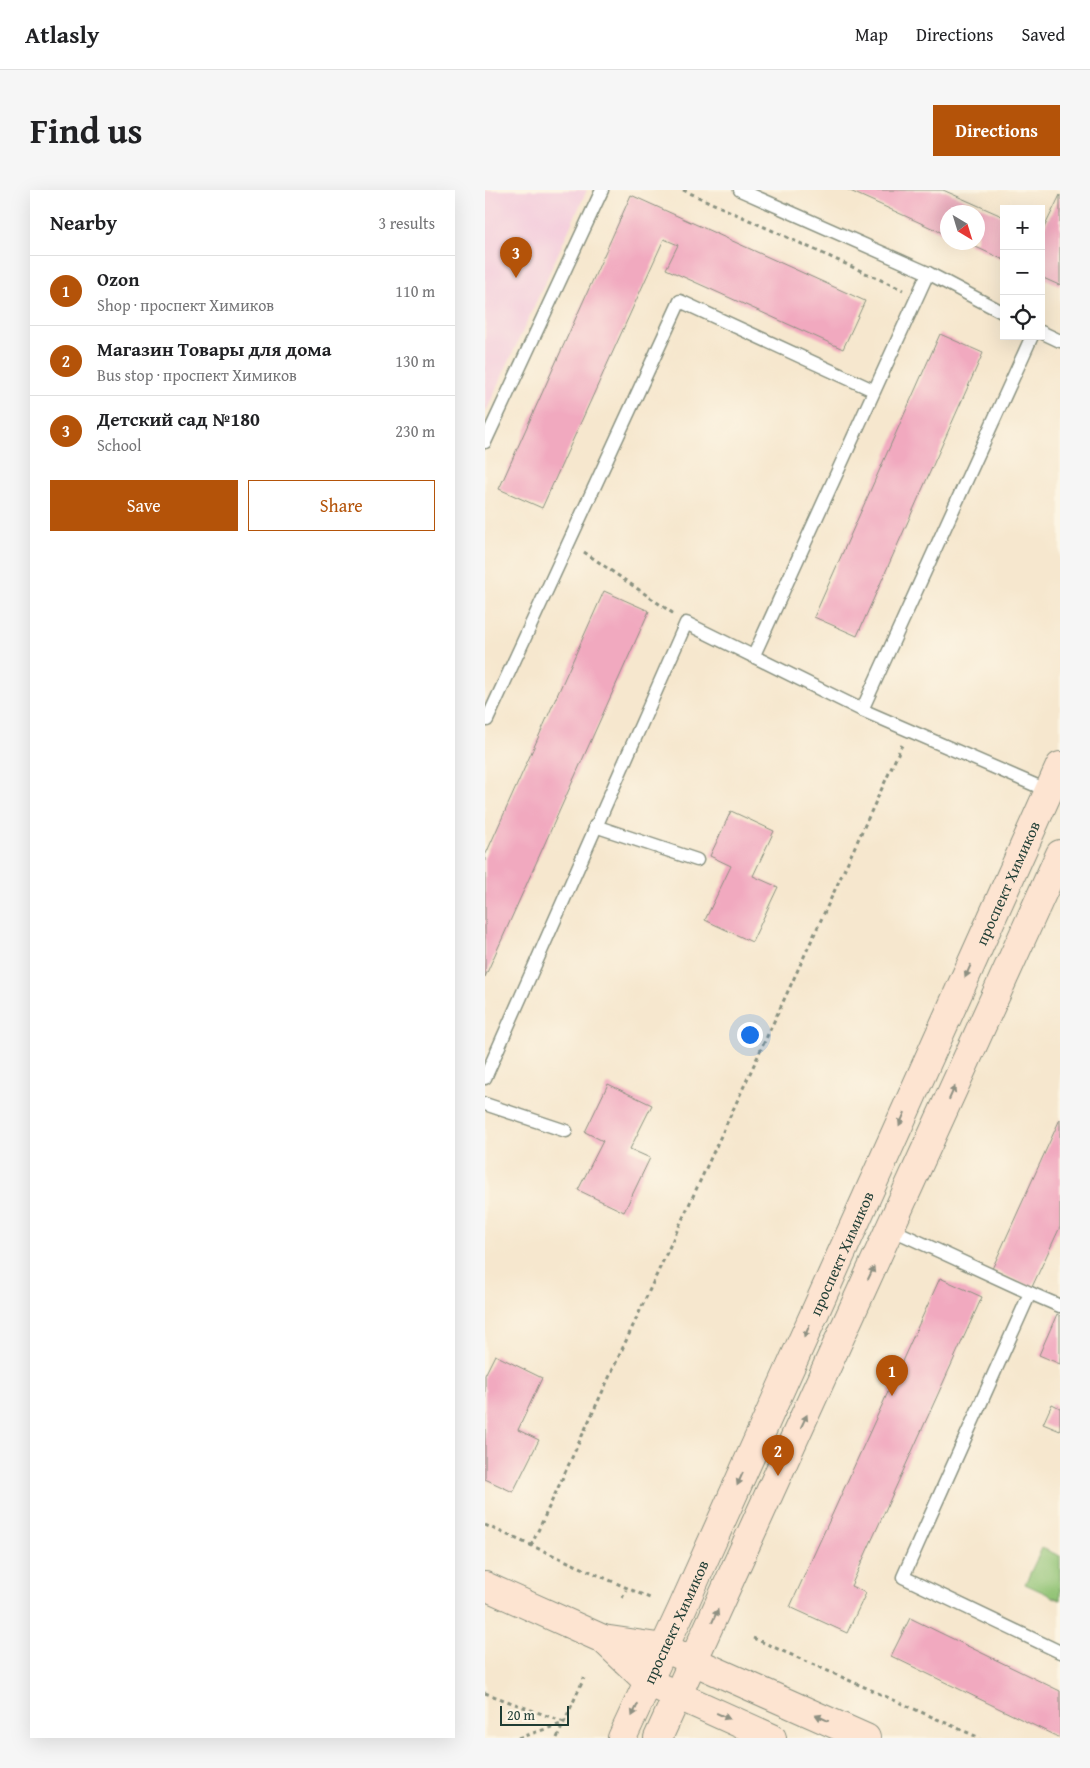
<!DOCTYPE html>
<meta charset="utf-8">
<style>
:root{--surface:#fff;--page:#f6f6f6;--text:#202124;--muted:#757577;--line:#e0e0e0;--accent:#b45309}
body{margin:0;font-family:"Gentium Book Plus",serif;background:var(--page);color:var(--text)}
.controls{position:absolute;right:15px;top:15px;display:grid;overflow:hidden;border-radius:0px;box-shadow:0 5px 20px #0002}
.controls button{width:45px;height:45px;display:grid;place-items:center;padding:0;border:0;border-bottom:1px solid var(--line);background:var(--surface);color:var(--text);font:25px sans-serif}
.compass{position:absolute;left:455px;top:15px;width:45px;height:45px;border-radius:50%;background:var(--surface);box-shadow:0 5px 20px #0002;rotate:142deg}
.scale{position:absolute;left:15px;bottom:12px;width:69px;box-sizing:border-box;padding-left:5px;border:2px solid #1f3d34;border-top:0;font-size:14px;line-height:18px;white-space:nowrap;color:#1f3d34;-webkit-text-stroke:4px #fcf5e5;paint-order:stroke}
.you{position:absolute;left:264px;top:844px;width:18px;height:18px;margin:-12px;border:4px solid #fff;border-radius:50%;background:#1a73e8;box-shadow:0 0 0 8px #1a73e833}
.badge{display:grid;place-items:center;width:32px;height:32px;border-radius:50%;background:var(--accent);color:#fff;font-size:16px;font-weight:700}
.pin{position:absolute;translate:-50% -41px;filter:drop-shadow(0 1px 2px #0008)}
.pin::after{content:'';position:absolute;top:26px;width:18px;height:15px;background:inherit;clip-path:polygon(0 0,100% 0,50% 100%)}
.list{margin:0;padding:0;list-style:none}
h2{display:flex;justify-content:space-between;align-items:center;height:65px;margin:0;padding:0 20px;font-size:21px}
h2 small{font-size:16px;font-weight:400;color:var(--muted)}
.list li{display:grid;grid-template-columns:32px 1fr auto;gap:15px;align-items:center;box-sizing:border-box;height:70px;padding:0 20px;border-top:1px solid var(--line)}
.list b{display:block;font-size:19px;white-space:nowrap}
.list p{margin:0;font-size:16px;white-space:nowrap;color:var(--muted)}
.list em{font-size:16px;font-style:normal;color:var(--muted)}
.actions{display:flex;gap:10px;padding:15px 20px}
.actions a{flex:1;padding:11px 0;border:1px solid var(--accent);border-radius:0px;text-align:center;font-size:18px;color:var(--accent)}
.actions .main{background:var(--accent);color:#fff}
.icon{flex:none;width:28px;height:28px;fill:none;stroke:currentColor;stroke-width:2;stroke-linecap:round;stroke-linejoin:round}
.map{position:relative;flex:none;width:575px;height:1548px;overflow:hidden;border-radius:0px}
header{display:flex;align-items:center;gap:30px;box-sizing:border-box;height:70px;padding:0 25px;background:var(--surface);border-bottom:1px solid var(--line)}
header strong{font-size:24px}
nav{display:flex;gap:28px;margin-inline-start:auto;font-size:18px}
.intro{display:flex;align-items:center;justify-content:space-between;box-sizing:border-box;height:120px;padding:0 30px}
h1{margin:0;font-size:35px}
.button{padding:12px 22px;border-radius:0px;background:var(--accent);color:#fff;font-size:18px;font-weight:700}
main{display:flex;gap:30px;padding:0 30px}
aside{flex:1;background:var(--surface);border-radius:0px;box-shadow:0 5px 20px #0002}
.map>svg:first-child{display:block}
.built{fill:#f4cfdd}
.green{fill:#91c374;stroke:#588054}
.building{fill:#f1a9bf}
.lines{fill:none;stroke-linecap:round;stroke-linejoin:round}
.lane-casing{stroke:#8a9281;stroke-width:15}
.secondary-casing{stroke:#8a9281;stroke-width:30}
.path{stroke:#8a9281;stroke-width:3;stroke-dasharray:4 4;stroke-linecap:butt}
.lane{stroke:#fff;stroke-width:12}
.secondary{stroke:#fde4d1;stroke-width:28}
.oneway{fill:#8e9082}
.labels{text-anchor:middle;stroke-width:4;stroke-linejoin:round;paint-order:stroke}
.street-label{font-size:16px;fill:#1f3d34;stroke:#fcf5e5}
</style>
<header>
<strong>Atlasly</strong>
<nav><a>Map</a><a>Directions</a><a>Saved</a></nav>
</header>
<div class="intro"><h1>Find us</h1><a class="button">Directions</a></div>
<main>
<aside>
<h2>Nearby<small>3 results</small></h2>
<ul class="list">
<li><span class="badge">1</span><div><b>Ozon</b><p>Shop · проспект Химиков</p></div><em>110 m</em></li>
<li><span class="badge">2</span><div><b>Магазин Товары для дома</b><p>Bus stop · проспект Химиков</p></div><em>130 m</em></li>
<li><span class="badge">3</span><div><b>Детский сад №180</b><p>School</p></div><em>230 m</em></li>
</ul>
<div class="actions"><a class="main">Save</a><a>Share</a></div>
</aside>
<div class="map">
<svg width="575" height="1548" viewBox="0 0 575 1548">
<rect width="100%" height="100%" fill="#fcf5e5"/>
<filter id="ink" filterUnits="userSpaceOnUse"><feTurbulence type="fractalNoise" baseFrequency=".02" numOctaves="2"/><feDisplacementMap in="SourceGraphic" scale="10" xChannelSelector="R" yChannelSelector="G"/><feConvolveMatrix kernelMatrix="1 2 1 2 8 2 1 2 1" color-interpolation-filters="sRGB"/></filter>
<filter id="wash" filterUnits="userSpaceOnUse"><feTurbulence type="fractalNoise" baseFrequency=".0096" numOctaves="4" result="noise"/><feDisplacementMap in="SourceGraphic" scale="20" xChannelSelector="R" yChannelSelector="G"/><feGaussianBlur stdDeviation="1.12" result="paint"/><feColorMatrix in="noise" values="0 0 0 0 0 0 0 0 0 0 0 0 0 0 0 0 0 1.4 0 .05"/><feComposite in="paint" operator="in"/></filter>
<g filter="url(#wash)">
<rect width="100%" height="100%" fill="#f6e7ce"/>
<!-- built -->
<polygon class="built" points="0,0 102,0 0,224"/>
<!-- green -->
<polygon class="green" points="557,1358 575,1366 575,1410 540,1394"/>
<g id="blocks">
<!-- building -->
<g class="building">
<polygon points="363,0 458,0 519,27 519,70 480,52 492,52 492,22 462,22 462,45"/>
<polygon points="146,5 380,111 358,159 181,79 193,55 179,49 57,318 14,299"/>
<polygon points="575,5 575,94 574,95 556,87 556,44"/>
<polygon points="455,144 498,163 372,446 329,427"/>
<polygon points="119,401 164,421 0,787 0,666"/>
<polygon points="246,621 289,641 268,686 293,697 267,752 220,730 246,676 225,666"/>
<polygon points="123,894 167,915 145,959 165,968 139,1022 93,1000 118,951 100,942"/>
<polygon points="575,929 575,1037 547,1097 507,1079"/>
<polygon points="455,1088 497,1107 366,1396 381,1403 362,1443 305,1417"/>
<polygon points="572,1124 575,1126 575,1174 554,1165"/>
<polygon points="10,1165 57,1188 33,1240 54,1250 28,1302 0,1289 0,1185"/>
<polygon points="567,1214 575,1218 575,1241 558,1234"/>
<polygon points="425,1428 575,1501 575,1548 406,1466"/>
</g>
</g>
</g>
<g filter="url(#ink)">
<use href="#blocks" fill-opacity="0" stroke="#8a9281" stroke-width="1"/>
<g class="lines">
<defs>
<g id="lane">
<polyline points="255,0 443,83 519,123"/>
<polyline points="556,142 575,151"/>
<polyline points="0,252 117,0"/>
<polyline points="269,465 443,83"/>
<polyline points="377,520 547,146"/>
<polyline points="0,529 2,530 195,111 388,200"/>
<polyline points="110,636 212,670"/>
<polyline points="0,888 201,433 377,520 566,602"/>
<polyline points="0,914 81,941"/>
<polyline points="406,1039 545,1103 418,1387 575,1462"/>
<polyline points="545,1103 575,1116"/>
</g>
<g id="secondary">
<polyline points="0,1396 118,1449 179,1458 381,1548"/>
<polyline points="118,1449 163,1492 287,1548"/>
<path id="s1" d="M 137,1548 L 196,1421 L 575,576"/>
<polyline points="173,1548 575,664"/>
</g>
</defs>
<!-- lane casing -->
<use href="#lane" class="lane-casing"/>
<!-- secondary casing -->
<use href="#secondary" class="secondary-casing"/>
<!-- path -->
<g class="path">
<polyline points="198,0 418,100"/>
<polyline points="99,362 189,424"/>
<polyline points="0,1335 167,1409"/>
<polyline points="46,1356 417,555"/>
<polyline points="137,1408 141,1400"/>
<polyline points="268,1448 495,1548"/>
<polyline points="0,1503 79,1532"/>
<polyline points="33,1548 79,1533"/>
<polyline points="72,1548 99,1488"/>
</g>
<!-- lane -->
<use href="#lane" class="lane"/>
<!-- secondary -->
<use href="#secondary" class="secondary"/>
</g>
<!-- one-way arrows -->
<defs><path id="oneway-solid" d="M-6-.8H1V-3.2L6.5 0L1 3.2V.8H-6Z" transform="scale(1.25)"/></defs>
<g class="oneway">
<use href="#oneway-solid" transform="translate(483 781) rotate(114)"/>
<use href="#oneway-solid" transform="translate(467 903) rotate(-66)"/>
<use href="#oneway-solid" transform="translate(417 929) rotate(114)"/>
<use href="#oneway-solid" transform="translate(386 1083) rotate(-65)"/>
<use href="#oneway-solid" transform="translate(322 1141) rotate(114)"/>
<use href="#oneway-solid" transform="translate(319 1231) rotate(-65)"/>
<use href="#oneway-solid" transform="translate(255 1289) rotate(114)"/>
<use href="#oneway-solid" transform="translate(230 1426) rotate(-66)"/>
<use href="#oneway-solid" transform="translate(150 1520) rotate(115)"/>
<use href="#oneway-solid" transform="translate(238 1526) rotate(24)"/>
<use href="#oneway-solid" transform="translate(337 1528) rotate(-156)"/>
</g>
</g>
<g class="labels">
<!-- street labels -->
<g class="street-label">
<text dy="6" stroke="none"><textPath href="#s1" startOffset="938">проспект Химиков</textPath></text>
<text dy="6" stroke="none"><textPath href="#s1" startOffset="532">проспект Химиков</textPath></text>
<text dy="6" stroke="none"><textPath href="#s1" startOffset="128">проспект Химиков</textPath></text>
</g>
</g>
</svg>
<div class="controls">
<button>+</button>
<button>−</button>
<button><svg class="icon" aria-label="locate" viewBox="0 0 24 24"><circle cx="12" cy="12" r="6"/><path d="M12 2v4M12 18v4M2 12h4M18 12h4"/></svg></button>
</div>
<svg class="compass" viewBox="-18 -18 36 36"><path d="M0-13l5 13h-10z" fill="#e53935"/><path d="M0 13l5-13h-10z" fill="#757577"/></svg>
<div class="scale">20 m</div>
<div class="you"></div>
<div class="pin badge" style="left:407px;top:1206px">1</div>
<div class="pin badge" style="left:293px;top:1286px">2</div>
<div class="pin badge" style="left:31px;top:88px">3</div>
</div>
</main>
